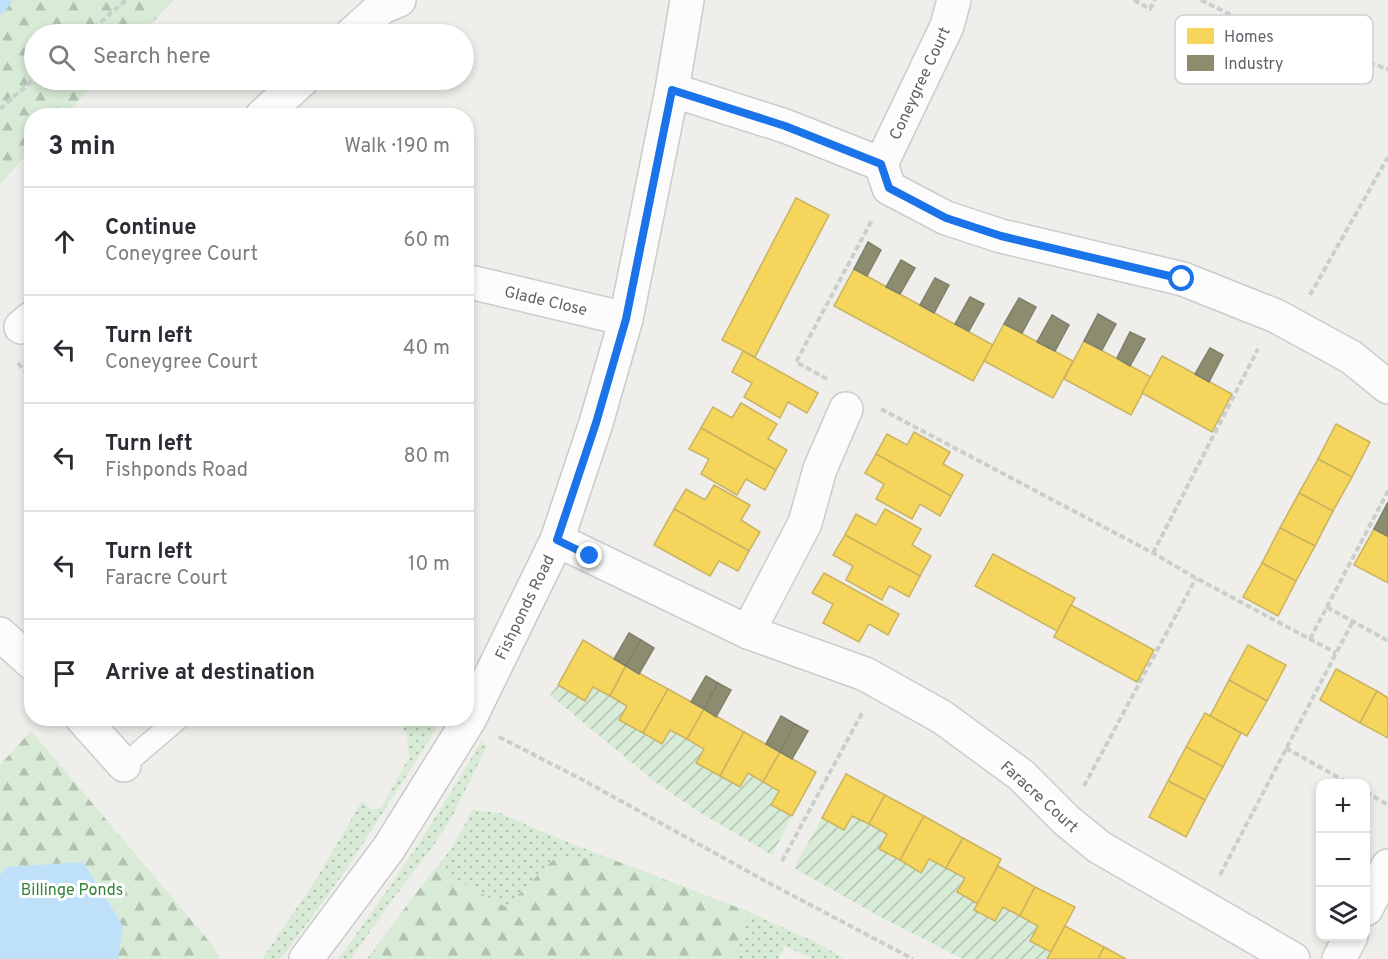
<!DOCTYPE html>
<meta charset="utf-8">
<style>
:root{--surface:#fff;--page:#f7f7f7;--text:#2b2b33;--muted:#7c7c81;--line:#e1e1e2}
body{margin:0;font-family:Overpass,sans-serif;background:var(--page);color:var(--text)}
.controls{position:absolute;right:18px;bottom:18px;display:grid;overflow:hidden;border-radius:12px;box-shadow:0 3px 9px #0003}
.controls button{width:54px;height:54px;display:grid;place-items:center;padding:0;border:0;border-bottom:2px solid var(--line);background:var(--surface);color:var(--text);font:30px sans-serif}
.stop{position:absolute;width:18px;height:18px;margin:-14px;border:4px solid #1a73e8;border-radius:50%;background:#fff}
.stop.end{background:#1a73e8;border-color:#fff;box-shadow:0 2px 6px #0008}
.list{margin:0;padding:0;list-style:none}
h2{display:flex;justify-content:space-between;align-items:center;height:78px;margin:0;padding:0 24px;font-size:26px}
h2 small{font-size:20px;font-weight:400;color:var(--muted)}
.list li{display:grid;grid-template-columns:39px 1fr auto;gap:18px;align-items:center;box-sizing:border-box;height:108px;padding:0 24px;border-top:2px solid var(--line)}
.list b{display:block;font-size:22px;white-space:nowrap}
.list p{margin:0;font-size:20px;white-space:nowrap;color:var(--muted)}
.list em{font-size:20px;font-style:normal;color:var(--muted)}
.icon{flex:none;width:33px;height:33px;fill:none;stroke:currentColor;stroke-width:2;stroke-linecap:round;stroke-linejoin:round}
.map{position:relative;flex:none;width:1388px;height:959px;overflow:hidden}
.search{position:absolute;background:var(--surface);box-shadow:0 3px 9px #0003;left:24px;top:24px;width:450px;height:66px;display:flex;align-items:center;gap:15px;box-sizing:border-box;padding:0 21px;border-radius:33px;color:var(--muted);font-size:22px}
.panel{position:absolute;background:var(--surface);box-shadow:0 3px 9px #0003;left:24px;top:108px;width:450px;height:618px;border-radius:24px}
.map>svg:first-child{display:block}
.grass{fill:url(#grass-dots)}
.forest{fill:url(#forest-firs)}
.garden{fill:url(#garden-furrows)}
.water{fill:#bfe0f9}
.homes{fill:#f6d55c;stroke:#c9b360;stroke-width:1.5}
.industry{fill:#8c8c6e;stroke:#7e806c;stroke-width:1.5}
.lines{fill:none;stroke-linecap:round;stroke-linejoin:round}
.stream{stroke:#bfe0f9;stroke-width:12}
.lane-casing{stroke:#cbcccc;stroke-width:24}
.street-casing{stroke:#cbcccc;stroke-width:36}
.secondary-casing{stroke:#cacacb;stroke-width:36}
.path{stroke:#cacfcc;stroke-width:4;stroke-dasharray:6 3;stroke-linecap:butt}
.lane{stroke:#fdfcfc;stroke-width:21}
.street{stroke:#fdfcfc;stroke-width:33}
.secondary{stroke:#fdfcfc;stroke-width:33}
.route{stroke:#1a73e8;stroke-width:8}
.labels{text-anchor:middle;stroke-width:6;stroke-linejoin:round;paint-order:stroke}
.street-label{font-size:16px;fill:#5f6368;stroke:#fff}
.park-label{font-size:16px;fill:#348238;stroke:#fff}
.key{fill:#fff;stroke:#cfd0d2;stroke-width:1.5}
.key-label{font-size:16px;fill:#5f6368}
</style>
<div class="map">
<svg width="1388" height="959" viewBox="0 0 1388 959">
<defs>
<pattern id="grass-dots" width="8" height="8" patternUnits="userSpaceOnUse" patternTransform="scale(1.5)"><rect width="8" height="8" fill="#d8ebd6"/><path d="M2 2h.1M6 6h.1" fill="none" stroke="#b2c2b1" stroke-width="1.8" stroke-linecap="round"/></pattern>
<pattern id="forest-firs" width="22" height="20" patternUnits="userSpaceOnUse" patternTransform="scale(1.5)"><rect width="22" height="20" fill="#d8ebd6"/><path d="M5 1l3.5 6h-7zM16 11l3.5 6h-7z" fill="#b2c2b1"/></pattern>
<pattern id="garden-furrows" width="10" height="10" patternUnits="userSpaceOnUse" patternTransform="scale(1.5)"><rect width="10" height="10" fill="#d8ebd6"/><path d="M-1 1l2-2M0 10L10 0M9 11l2-2" fill="none" stroke="#b2c2b1"/></pattern>
</defs>
<rect width="100%" height="100%" fill="#efeeea"/>
<!-- grass -->
<g class="grass">
<polygon points="399,719 438,719 438,726 346,870 287,951 280,959 262,959 315,881 362,801 371,810 381,808 409,758 407,736"/>
<path d="M 481,742 L 487,746 L 453,815 L 432,848 L 393,899 L 351,959 L 338,959 C 390,890 437,817 481,742 Z"/>
<polygon points="473,810 501,813 533,828 611,859 749,912 815,942 845,959 812,959 785,946 778,959 367,959 451,849"/>
</g>
<!-- forest -->
<g class="forest">
<polygon points="0,0 174,0 141,34 34,34 34,80 98,80 64,115 32,116 31,150 0,184"/>
<polygon points="31,731 213,946 220,959 0,959 0,765"/>
<polygon points="556,857 611,859 749,912 734,959 375,959 375,948 435,868 506,907"/>
</g>
<!-- garden -->
<g class="garden">
<polygon points="558,685 584,701 593,687 627,706 619,720 662,744 670,730 704,749 696,762 740,787 748,773 779,791 771,805 792,816 772,855 699,812 658,784 550,695"/>
<polygon points="852,816 887,834 879,849 921,872 929,859 965,878 957,892 978,904 974,910 995,921 1003,907 1038,926 1030,941 1051,952 1047,959 963,959 877,915 794,868 822,818"/>
</g>
<!-- water -->
<polygon class="water" points="83,862 123,926 118,959 0,959 0,875 7,867"/>
<!-- homes -->
<g class="homes">
<polygon points="796,198 829,215 755,357 722,340"/>
<polygon points="854,269 993,345 973,381 834,306"/>
<polygon points="1004,324 1073,361 1053,398 984,361"/>
<polygon points="1084,341 1151,377 1131,415 1064,379"/>
<polygon points="743,351 818,393 807,413 788,402 780,418 744,397 752,383 732,372"/>
<polygon points="1162,356 1232,394 1212,432 1142,393"/>
<polygon points="741,403 777,424 768,439 787,450 776,470 701,428 713,407 732,418"/>
<polygon points="1336,424 1370,442 1352,477 1318,459"/>
<polygon points="701,428 776,470 765,490 746,479 737,495 701,474 709,459 689,449"/>
<polygon points="914,432 950,452 943,464 963,475 951,496 876,454 887,434 907,445"/>
<polygon points="876,454 951,496 940,516 920,504 912,519 876,499 884,484 865,473"/>
<polygon points="1318,459 1352,477 1333,511 1299,493"/>
<polygon points="714,485 750,505 741,520 760,532 749,551 674,509 686,489 705,500"/>
<polygon points="1299,493 1333,511 1315,546 1280,528"/>
<polygon points="674,509 749,551 738,571 719,561 710,576 654,545"/>
<polygon points="885,509 921,529 912,545 931,556 920,576 845,535 856,514 876,525"/>
<polygon points="1280,528 1315,546 1296,581 1262,563"/>
<polygon points="1374,529 1388,536 1388,583 1354,565"/>
<polygon points="845,535 920,576 909,597 889,586 882,600 846,580 853,566 833,555"/>
<polygon points="993,554 1075,598 1057,631 975,586"/>
<polygon points="1262,563 1296,581 1278,616 1243,597"/>
<polygon points="824,573 899,614 888,635 869,624 859,642 823,623 833,604 812,593"/>
<polygon points="1071,605 1154,650 1137,682 1054,637"/>
<polygon points="583,640 626,666 610,696 593,687 585,701 558,685"/>
<polygon points="1248,645 1286,665 1267,701 1229,680"/>
<polygon points="626,666 668,689 643,733 619,720 627,706 610,696"/>
<polygon points="1336,669 1377,691 1360,723 1320,700"/>
<polygon points="1229,680 1267,701 1247,736 1210,716"/>
<polygon points="668,689 704,709 687,739 670,730 662,744 643,733"/>
<polygon points="1377,691 1388,698 1388,738 1360,723"/>
<polygon points="704,709 744,732 720,776 696,763 704,749 687,739"/>
<polygon points="1205,713 1241,733 1223,767 1186,747"/>
<polygon points="744,732 780,752 763,782 748,773 740,787 720,776"/>
<polygon points="1186,747 1223,767 1205,800 1168,781"/>
<polygon points="780,752 816,772 792,816 771,805 779,791 763,782"/>
<polygon points="846,774 885,795 869,824 852,816 844,830 822,818"/>
<polygon points="1168,781 1205,800 1186,837 1149,817"/>
<polygon points="885,795 924,816 900,860 879,849 887,834 869,824"/>
<polygon points="924,816 963,838 946,868 929,859 921,873 900,860"/>
<polygon points="963,838 1001,859 978,904 957,892 965,878 946,868"/>
<polygon points="998,866 1035,887 1020,916 1003,907 995,921 974,910"/>
<polygon points="1035,887 1075,907 1051,952 1030,941 1038,926 1020,916"/>
<polygon points="1065,926 1104,947 1098,959 1047,959"/>
<polygon points="1104,947 1126,959 1098,959"/>
</g>
<!-- industry -->
<g class="industry">
<polygon points="868,242 881,250 867,276 854,269"/>
<polygon points="901,260 915,268 900,294 886,287"/>
<polygon points="935,278 949,285 934,313 920,305"/>
<polygon points="970,297 984,304 969,331 955,324"/>
<polygon points="1019,298 1036,307 1022,333 1004,324"/>
<polygon points="1098,314 1116,324 1102,350 1084,341"/>
<polygon points="1052,315 1069,325 1055,351 1037,342"/>
<polygon points="1130,332 1145,339 1130,366 1117,358"/>
<polygon points="1210,348 1223,355 1209,382 1195,374"/>
<polygon points="1388,502 1388,534 1387,536 1374,529"/>
<polygon points="629,633 641,640 626,666 614,659"/>
<polygon points="641,640 654,648 639,674 626,666"/>
<polygon points="706,676 718,683 704,709 691,702"/>
<polygon points="718,683 731,690 716,717 704,709"/>
<polygon points="781,716 795,724 780,752 766,744"/>
<polygon points="795,724 808,731 792,759 780,752"/>
</g>
<g class="lines">
<!-- stream -->
<polyline class="stream" points="0,8 6,0"/>
<defs>
<polyline id="lane" points="124,765 179,718"/>
<g id="street">
<polyline points="352,34 382,7 399,0"/>
<polyline points="672,90 785,126 881,164 889,188 946,218 1001,236 1183,279 1276,316 1351,357 1388,387"/>
<polyline points="262,116 302,80"/>
<polyline points="881,164 947,26 954,0"/>
<polyline points="466,281 626,319"/>
<polyline points="21,327 32,318"/>
<polyline points="557,540 748,632 865,674 942,717 1021,775 1066,820 1099,847 1293,959"/>
<polyline points="748,632 805,523 820,469 846,409"/>
<polyline points="0,634 32,663"/>
<polyline points="82,718 124,765"/>
<polyline points="1366,909 1388,866"/>
<polyline points="1339,959 1351,936"/>
</g>
<polyline id="secondary" points="306,959 389,848 469,720 557,540 596,423 626,319 672,90 687,0"/>
</defs>
<!-- lane casing -->
<use href="#lane" class="lane-casing"/>
<!-- street casing -->
<use href="#street" class="street-casing"/>
<!-- secondary casing -->
<use href="#secondary" class="secondary-casing"/>
<!-- path -->
<g class="path">
<polyline points="1134,0 1150,9 1155,0"/>
<polyline points="1201,0 1251,25 1388,69"/>
<polyline points="87,34 126,0"/>
<polyline points="0,109 34,79"/>
<polyline points="1310,295 1388,157"/>
<polyline points="18,363 32,379"/>
<polyline points="827,379 796,362 872,220"/>
<polyline points="881,409 1153,553 1196,578 1336,653"/>
<polyline points="1153,553 1258,349"/>
<polyline points="1327,607 1388,641"/>
<polyline points="1310,639 1388,491"/>
<polyline points="499,737 583,780 767,882 913,959"/>
<polyline points="1286,748 1350,784"/>
<polyline points="1084,786 1196,578"/>
<polyline points="1366,792 1388,805"/>
<polyline points="782,861 862,713"/>
<polyline points="1220,875 1353,621"/>
</g>
<!-- lane -->
<use href="#lane" class="lane"/>
<!-- street -->
<use href="#street" class="street"/>
<!-- secondary -->
<use href="#secondary" class="secondary"/>
</g>
<g class="lines">
<!-- route -->
<polyline class="route" points="590,556 557,540 596,423 626,319 672,90 785,126 881,164 889,188 946,218 1001,236 1182,279"/>
</g>
<g class="labels">
<!-- street labels -->
<g class="street-label">
<text transform="translate(919 83) rotate(-65)" y="6">Coneygree Court</text>
<text transform="translate(546 300) rotate(13)" y="6">Glade Close</text>
<text transform="translate(524 607) rotate(-64)" y="6">Fishponds Road</text>
<text transform="translate(1040 796) rotate(42)" y="6">Faracre Court</text>
</g>
<!-- park labels -->
<g class="park-label">
<text x="72" y="895">Billinge Ponds</text>
</g>
</g>
<!-- legend -->
<rect x="1175" y="15" width="198" height="69" rx="9" class="key"/>
<rect x="1187" y="28" width="27" height="16" fill="#f6d55c"/>
<rect x="1187" y="55" width="27" height="16" fill="#8c8c6e"/>
<g class="key-label">
<text x="1224" y="42">Homes</text>
<text x="1224" y="69">Industry</text>
</g>
</svg>
<div class="controls">
<button>+</button>
<button>−</button>
<button><svg class="icon" aria-label="layers" viewBox="0 0 24 24"><path d="M12 4l9 5-9 5-9-5zM3 14l9 5 9-5"/></svg></button>
</div>
<div class="stop" style="left:1182px;top:279px"></div>
<div class="stop end" style="left:590px;top:556px"></div>
<div class="search"><svg class="icon" aria-label="search" viewBox="0 0 24 24"><circle cx="10" cy="10" r="6"/><path d="M15 15l6 6"/></svg>Search here</div>
<section class="panel">
<h2>3 min<small>Walk · 190 m</small></h2>
<ul class="list">
<li><svg class="icon" aria-label="ahead" viewBox="0 0 24 24"><path d="M12 20V5M6 11l6-6 6 6"/></svg><div><b>Continue</b><p>Coneygree Court</p></div><em>60 m</em></li>
<li><svg class="icon" aria-label="left" viewBox="0 0 24 24"><path d="M17 20v-9H6M10 6l-5 5 5 5"/></svg><div><b>Turn left</b><p>Coneygree Court</p></div><em>40 m</em></li>
<li><svg class="icon" aria-label="left" viewBox="0 0 24 24"><path d="M17 20v-9H6M10 6l-5 5 5 5"/></svg><div><b>Turn left</b><p>Fishponds Road</p></div><em>80 m</em></li>
<li><svg class="icon" aria-label="left" viewBox="0 0 24 24"><path d="M17 20v-9H6M10 6l-5 5 5 5"/></svg><div><b>Turn left</b><p>Faracre Court</p></div><em>10 m</em></li>
<li><svg class="icon" aria-label="arrive" viewBox="0 0 24 24"><path d="M6 21V4h12l-3 4 3 4H6"/></svg><div><b>Arrive at destination</b></div></li>
</ul>
</section>
</div>
